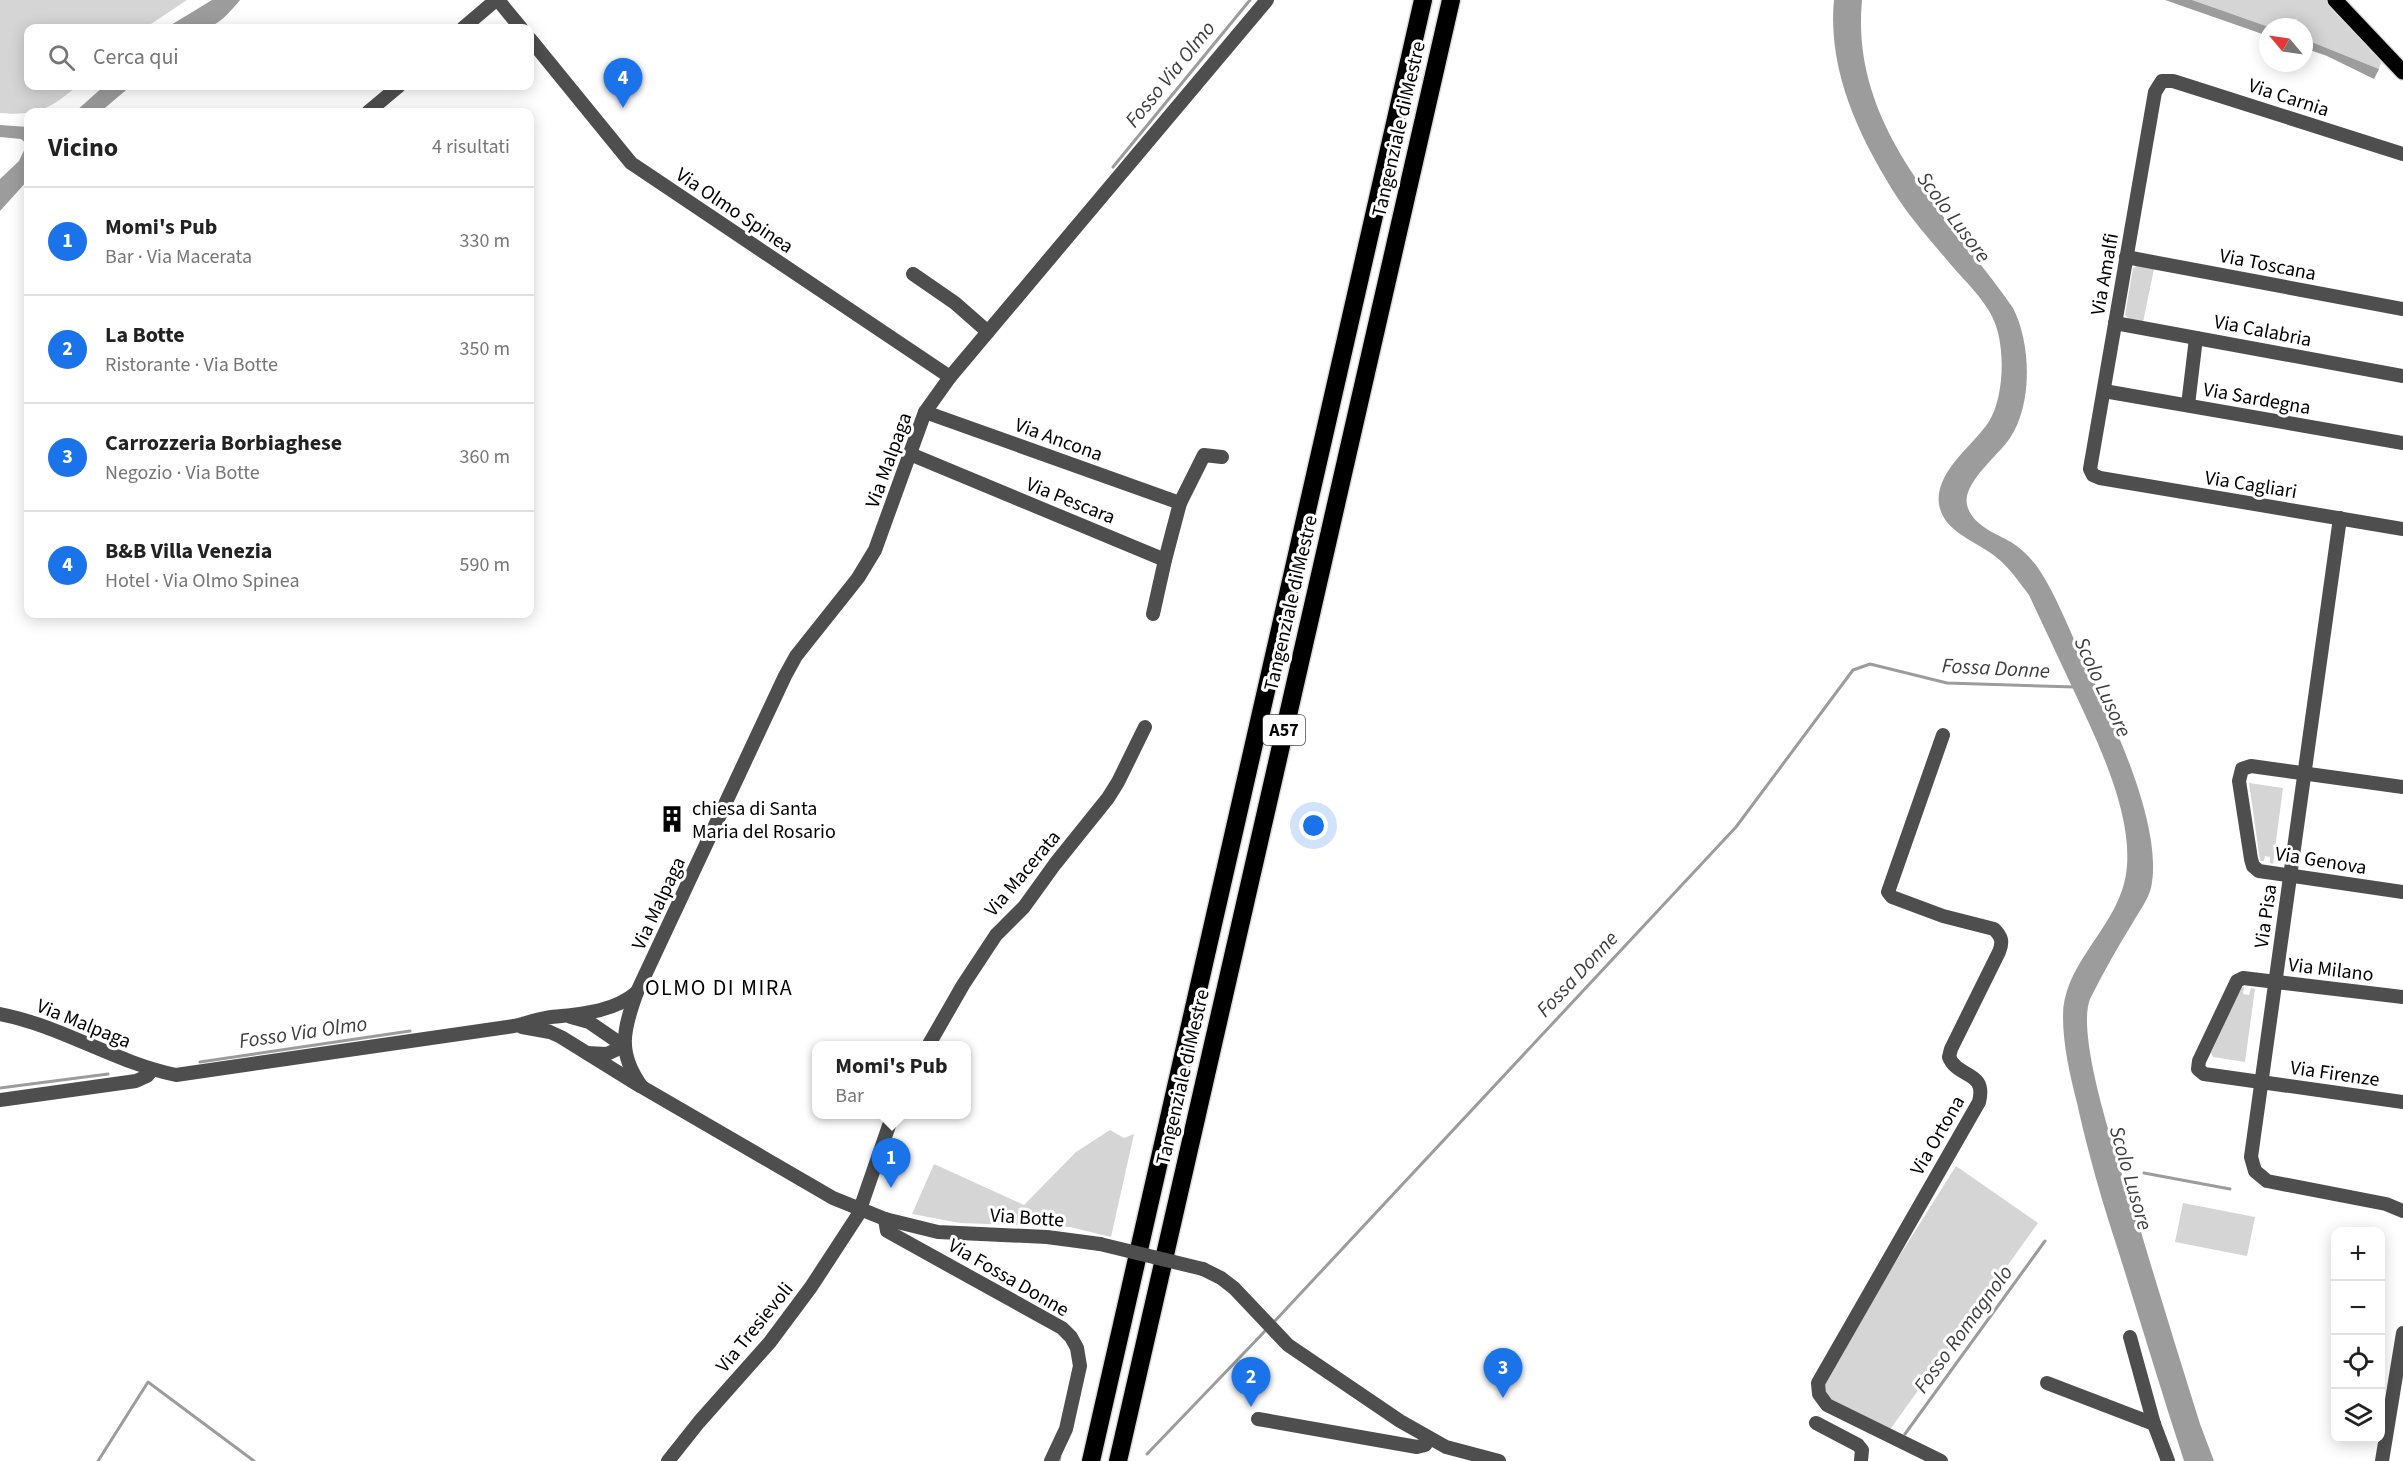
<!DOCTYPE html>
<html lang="it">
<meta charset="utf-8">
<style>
:root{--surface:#fff;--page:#f6f6f6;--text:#222;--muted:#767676;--line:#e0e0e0;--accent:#1a73e8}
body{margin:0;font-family:"Source Sans 3",sans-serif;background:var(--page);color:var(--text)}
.controls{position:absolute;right:18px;bottom:18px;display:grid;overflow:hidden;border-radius:12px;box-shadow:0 3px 15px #0003}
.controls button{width:54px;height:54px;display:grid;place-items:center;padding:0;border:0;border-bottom:2px solid var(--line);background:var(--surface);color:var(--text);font:30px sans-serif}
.compass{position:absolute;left:2259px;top:18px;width:54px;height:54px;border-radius:50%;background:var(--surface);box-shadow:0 3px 15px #0003;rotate:299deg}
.you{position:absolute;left:1314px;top:826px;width:21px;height:21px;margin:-15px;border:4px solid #fff;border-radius:50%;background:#1a73e8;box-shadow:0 0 0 9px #1a73e833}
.badge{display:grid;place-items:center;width:39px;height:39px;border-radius:50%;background:var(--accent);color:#fff;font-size:20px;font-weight:700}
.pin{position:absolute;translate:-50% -50px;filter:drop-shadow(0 2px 3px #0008)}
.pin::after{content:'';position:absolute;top:32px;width:21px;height:18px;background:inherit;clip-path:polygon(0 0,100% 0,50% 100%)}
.popup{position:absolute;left:812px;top:1041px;width:159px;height:78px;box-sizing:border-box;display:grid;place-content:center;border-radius:12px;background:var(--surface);filter:drop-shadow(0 2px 4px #0005);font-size:20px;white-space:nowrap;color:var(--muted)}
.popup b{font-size:22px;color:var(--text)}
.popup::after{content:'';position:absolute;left:50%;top:100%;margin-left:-12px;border:12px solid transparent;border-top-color:var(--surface)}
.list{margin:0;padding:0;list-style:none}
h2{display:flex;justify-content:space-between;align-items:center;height:78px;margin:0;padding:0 24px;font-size:26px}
h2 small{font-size:20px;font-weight:400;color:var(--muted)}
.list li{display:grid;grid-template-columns:39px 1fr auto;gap:18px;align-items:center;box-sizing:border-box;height:108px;padding:0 24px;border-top:2px solid var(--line)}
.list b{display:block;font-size:22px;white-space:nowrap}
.list p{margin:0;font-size:20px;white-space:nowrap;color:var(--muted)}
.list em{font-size:20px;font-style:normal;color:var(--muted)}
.icon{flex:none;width:33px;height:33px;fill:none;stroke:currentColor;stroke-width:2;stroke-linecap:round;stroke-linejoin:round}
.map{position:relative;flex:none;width:2403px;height:1461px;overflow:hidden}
.search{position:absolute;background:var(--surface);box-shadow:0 3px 15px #0003;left:24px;top:24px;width:510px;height:66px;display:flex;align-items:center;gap:15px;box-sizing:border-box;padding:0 21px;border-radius:12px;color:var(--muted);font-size:22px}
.panel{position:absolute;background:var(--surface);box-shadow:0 3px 15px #0003;left:24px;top:108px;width:510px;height:510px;border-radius:12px}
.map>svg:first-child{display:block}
.green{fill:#d5d5d5}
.water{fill:#9c9c9c}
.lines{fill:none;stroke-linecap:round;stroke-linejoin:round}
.stream{stroke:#9c9c9c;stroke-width:3}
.major-casing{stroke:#dbdbdb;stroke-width:18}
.highway-casing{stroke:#dbdbdb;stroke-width:21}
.minor{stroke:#4e4e4e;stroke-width:14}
.major{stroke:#000;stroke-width:15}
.highway{stroke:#000;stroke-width:18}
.minor-bridge{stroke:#4e4e4e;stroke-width:14}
.labels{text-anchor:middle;stroke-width:6;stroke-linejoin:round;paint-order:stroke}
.shield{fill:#fff;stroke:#4c4c4c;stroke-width:1.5}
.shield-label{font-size:18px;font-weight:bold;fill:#000}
.street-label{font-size:20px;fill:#000;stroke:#fff}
.poi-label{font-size:20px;fill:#000;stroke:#fff;text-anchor:start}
.water-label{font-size:21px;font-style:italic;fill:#3d3d3d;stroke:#fff}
.quarter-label{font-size:22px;letter-spacing:1.5px;fill:#000;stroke:#fff}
</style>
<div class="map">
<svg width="2403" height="1461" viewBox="0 0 2403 1461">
<rect width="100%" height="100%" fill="#fff"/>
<!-- green -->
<g class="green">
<path d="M 0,0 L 187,0 L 145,28 L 28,28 L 28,86 L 77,86 C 49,110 36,116 0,113 Z"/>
<polygon points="2192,0 2326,0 2374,49 2381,63 2379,69 2304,39 2304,27 2269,27"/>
<polygon points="2137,266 2154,269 2143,322 2129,319 2125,315 2133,268"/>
<polygon points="2249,783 2283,788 2273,864 2270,863 2270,857 2265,856 2264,861 2260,861"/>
<polygon points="2241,987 2244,987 2243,994 2249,995 2251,988 2255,989 2245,1062 2213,1057 2211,1053"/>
<polygon points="1110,1130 1124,1138 1134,1134 1111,1237 1070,1227 960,1223 912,1214 934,1164 1024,1205 1076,1152"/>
<polygon points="1956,1166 2038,1223 1889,1431 1818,1393 1820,1382"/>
<polygon points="2183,1203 2255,1217 2247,1256 2175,1242"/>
</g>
<!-- water -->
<g class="water">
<path d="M 212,0 L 240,0 C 212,34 207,29 166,28 Z"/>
<path d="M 1834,0 L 1862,0 C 1850,128 1946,212 2013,308 C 2031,343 2033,404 2010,438 C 1999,455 1962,483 1967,505 C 1972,525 1995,533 2011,542 C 2022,549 2033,560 2040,571 C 2055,594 2066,622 2078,648 C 2106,707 2165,823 2151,888 C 2148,900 2138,913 2132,924 C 2117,948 2103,973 2090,999 C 2074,1041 2126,1185 2141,1232 C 2160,1296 2180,1360 2200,1424 L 2214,1461 L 2184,1461 C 2161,1391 2140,1320 2118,1250 C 2102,1201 2088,1153 2077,1103 C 2070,1075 2063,1046 2063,1016 C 2063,969 2106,935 2121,893 C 2144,834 2099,745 2074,691 C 2059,659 2044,627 2029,595 C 2019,582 2010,568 1996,557 C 1980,544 1953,535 1943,516 C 1924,480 1972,447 1988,423 C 2004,399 2005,352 1996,326 C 1988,301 1963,280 1947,260 C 1931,241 1913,221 1899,200 C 1861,141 1827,72 1834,0 Z"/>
<polygon points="2165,0 2192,0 2269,27 2268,36"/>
<polygon points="2304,39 2379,69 2374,79 2327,56 2304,48"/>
<polygon points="104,86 131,86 100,112 75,112"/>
<polygon points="0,125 28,127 28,180 0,211 0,179 19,161 27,144 21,139 0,137"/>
</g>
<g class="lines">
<!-- stream -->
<g class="stream">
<polyline points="1113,167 1250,0"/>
<polyline points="200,1062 410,1031"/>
<polyline points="0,1088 108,1074"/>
<polyline points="2144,1173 2230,1189"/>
<polyline points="1273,1323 1736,827 1853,670 1870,664 1947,683 2075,687"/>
<polyline points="1905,1434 2045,1241"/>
<polyline points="1147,1454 1266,1330"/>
<polyline points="98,1461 148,1382 254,1461"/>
<polyline points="1059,1461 1060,1457"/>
</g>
<defs>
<polyline id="major" points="2335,0 2403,72"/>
<g id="highway">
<polyline points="1091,1461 1423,0"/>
<polyline points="1118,1461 1451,0"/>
</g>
</defs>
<!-- major casing -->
<use href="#major" class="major-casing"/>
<!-- highway casing -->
<use href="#highway" class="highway-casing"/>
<!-- minor -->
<g class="minor">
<polyline points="498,0 521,28"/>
<polyline points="463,28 496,0"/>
<polyline points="530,39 631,163 950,377"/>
<polyline points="368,112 399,86"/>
<polyline points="2403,154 2173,81 2162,81 2155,92 2090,469 2093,475 2100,478 2403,529"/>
<polyline points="2126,257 2403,309"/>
<polyline points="913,274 955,303 988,332"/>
<polyline points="2115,323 2403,376"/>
<polyline points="2104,391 2403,443"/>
<polyline points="2188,405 2196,338"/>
<polyline points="925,412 1180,503 1204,455 1222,457"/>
<polyline points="910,454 1165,560 1153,614"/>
<polyline points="2340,518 2251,1157 2255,1171 2267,1181 2386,1204 2403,1211"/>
<polyline points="1165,560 1180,503"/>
<polyline points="2403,787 2251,766 2242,769 2239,781 2251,859 2253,866 2259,871 2403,892"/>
<polyline points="2403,997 2243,978 2237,981 2199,1061 2198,1069 2204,1074 2403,1102"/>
<path d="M 0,1014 C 62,1026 114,1062 176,1075 L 514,1026 C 526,1023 539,1019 551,1017 C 581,1014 614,1012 637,992"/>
<polyline points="571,1017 589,1022 624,1046"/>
<polyline points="522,1027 550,1032 561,1037 640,1086"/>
<polyline points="928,1046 963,985 996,935 1024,907 1055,864 1108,798 1118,782 1145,727"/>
<polyline points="587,1053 607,1054 624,1046"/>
<polyline points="0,1100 136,1081 147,1076 152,1070"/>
<polyline points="885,1219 887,1231 1062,1328 1071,1337 1077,1348 1080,1366 1066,1429 1051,1461"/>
<path d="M 1100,1244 L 1047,1237 L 938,1232 L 885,1219 L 833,1198 L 642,1087 C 617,1053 623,1030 637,992 L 785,676 L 796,656 L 858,578 L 875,550 L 925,412 L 950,377 L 1267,0"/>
<polyline points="1203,1269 1221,1278 1234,1288 1288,1345 1400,1421 1446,1447 1499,1461"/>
<polyline points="2130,1337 2154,1424 2168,1461"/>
<polyline points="2047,1383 2154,1424"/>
<polyline points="1258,1419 1417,1447 1425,1445 1429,1439"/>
<polyline points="1816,1423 1858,1445 1862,1450 1861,1461"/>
<polyline points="668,1461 699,1422 770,1342 811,1287 858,1215 893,1114"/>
<path d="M 1941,1461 L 1827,1405 L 1819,1394 L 1818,1383 L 1979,1102 C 1987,1070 1958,1079 1949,1057 L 1951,1049 L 1999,952 C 2003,942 2002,937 1994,929 L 1943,916 L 1892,897 L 1888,892 L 1943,735"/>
<polyline points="2382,1461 2403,1333"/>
</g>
<!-- major -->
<use href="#major" class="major"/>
<!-- highway -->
<use href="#highway" class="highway"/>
<!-- minor-bridge -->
<polyline class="minor-bridge" points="1100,1244 1203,1269"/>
</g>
<!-- icons -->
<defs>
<symbol id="building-bare" viewBox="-9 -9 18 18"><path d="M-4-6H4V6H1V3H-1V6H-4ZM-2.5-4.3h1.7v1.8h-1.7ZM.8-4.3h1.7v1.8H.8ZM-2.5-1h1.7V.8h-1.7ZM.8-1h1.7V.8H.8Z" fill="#000" stroke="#fff" stroke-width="2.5" paint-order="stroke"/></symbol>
</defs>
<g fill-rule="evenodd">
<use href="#building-bare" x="653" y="800" width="38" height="38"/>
</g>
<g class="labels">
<!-- shield labels -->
<rect class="shield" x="1263" y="715" width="42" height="30" rx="4.5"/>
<g class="shield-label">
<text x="1284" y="736">A57</text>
</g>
<!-- street labels -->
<g class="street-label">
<text transform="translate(2289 97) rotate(18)" y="7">Via Carnia</text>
<text transform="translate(1398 129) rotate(-77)" y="7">Tangenziale di Mestre</text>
<text transform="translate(735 210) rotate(34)" y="7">Via Olmo Spinea</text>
<text transform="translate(2268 264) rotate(11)" y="7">Via Toscana</text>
<text transform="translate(2104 274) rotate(-80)" y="7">Via Amalfi</text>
<text transform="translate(2263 330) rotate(11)" y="7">Via Calabria</text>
<text transform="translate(2257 398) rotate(10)" y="7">Via Sardegna</text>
<text transform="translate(1059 439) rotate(20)" y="7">Via Ancona</text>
<text transform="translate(888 460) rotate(-70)" y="7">Via Malpaga</text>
<text transform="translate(2251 484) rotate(9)" y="7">Via Cagliari</text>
<text transform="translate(1071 500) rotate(22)" y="7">Via Pescara</text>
<text transform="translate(1290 603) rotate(-77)" y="7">Tangenziale di Mestre</text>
<text transform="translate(2321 860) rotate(9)" y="7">Via Genova</text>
<text transform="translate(1022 873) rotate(-50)" y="7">Via Macerata</text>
<text transform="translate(658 903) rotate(-65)" y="7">Via Malpaga</text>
<text transform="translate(2265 916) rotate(-82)" y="7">Via Pisa</text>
<text transform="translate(2331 969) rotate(7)" y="7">Via Milano</text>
<text transform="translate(84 1023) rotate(22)" y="7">Via Malpaga</text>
<text transform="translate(2335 1073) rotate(8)" y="7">Via Firenze</text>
<text transform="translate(1182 1077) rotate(-77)" y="7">Tangenziale di Mestre</text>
<text transform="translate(1937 1135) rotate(-60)" y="7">Via Ortona</text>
<text transform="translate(1027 1217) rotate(4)" y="7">Via Botte</text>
<text transform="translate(1009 1277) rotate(30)" y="7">Via Fossa Donne</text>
<text transform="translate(754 1327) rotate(-51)" y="7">Via Tresievoli</text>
</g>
<!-- poi labels -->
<g class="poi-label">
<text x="692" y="815">chiesa di Santa<tspan x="692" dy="23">Maria del Rosario</tspan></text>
</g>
<!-- water labels -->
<g class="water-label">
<text transform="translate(1170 74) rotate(-51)" y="7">Fosso Via Olmo</text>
<text transform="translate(1954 217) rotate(53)" y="7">Scolo Lusore</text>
<text transform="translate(1996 668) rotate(3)" y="7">Fossa Donne</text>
<text transform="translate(2103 687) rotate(65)" y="7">Scolo Lusore</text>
<text transform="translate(1577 974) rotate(-47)" y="7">Fossa Donne</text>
<text transform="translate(303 1032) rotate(-8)" y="7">Fosso Via Olmo</text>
<text transform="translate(2131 1178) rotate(74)" y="7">Scolo Lusore</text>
<text transform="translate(1963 1329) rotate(-54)" y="7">Fosso Romagnolo</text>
</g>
<!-- quarter labels -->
<g class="quarter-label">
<text x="719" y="995">OLMO DI MIRA</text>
</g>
</g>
</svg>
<div class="controls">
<button>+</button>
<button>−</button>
<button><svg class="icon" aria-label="locate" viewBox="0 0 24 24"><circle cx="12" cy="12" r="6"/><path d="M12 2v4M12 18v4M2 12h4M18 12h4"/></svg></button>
<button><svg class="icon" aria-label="layers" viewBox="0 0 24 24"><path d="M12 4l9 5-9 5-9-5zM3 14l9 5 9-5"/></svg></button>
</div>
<svg class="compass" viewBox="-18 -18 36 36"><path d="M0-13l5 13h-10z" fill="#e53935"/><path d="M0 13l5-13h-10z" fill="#767676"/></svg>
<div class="you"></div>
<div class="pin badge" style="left:891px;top:1188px">1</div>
<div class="popup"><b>Momi's Pub</b>Bar</div>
<div class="pin badge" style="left:1251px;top:1407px">2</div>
<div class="pin badge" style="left:1503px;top:1398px">3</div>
<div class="pin badge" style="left:623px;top:108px">4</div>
<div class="search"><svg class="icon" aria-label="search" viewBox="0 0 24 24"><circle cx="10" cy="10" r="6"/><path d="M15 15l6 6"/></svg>Cerca qui</div>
<section class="panel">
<h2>Vicino<small>4 risultati</small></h2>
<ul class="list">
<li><span class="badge">1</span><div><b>Momi's Pub</b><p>Bar · Via Macerata</p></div><em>330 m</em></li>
<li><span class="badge">2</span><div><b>La Botte</b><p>Ristorante · Via Botte</p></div><em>350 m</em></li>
<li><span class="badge">3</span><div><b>Carrozzeria Borbiaghese</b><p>Negozio · Via Botte</p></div><em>360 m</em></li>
<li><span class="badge">4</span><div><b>B&amp;B Villa Venezia</b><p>Hotel · Via Olmo Spinea</p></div><em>590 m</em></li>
</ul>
</section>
</div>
